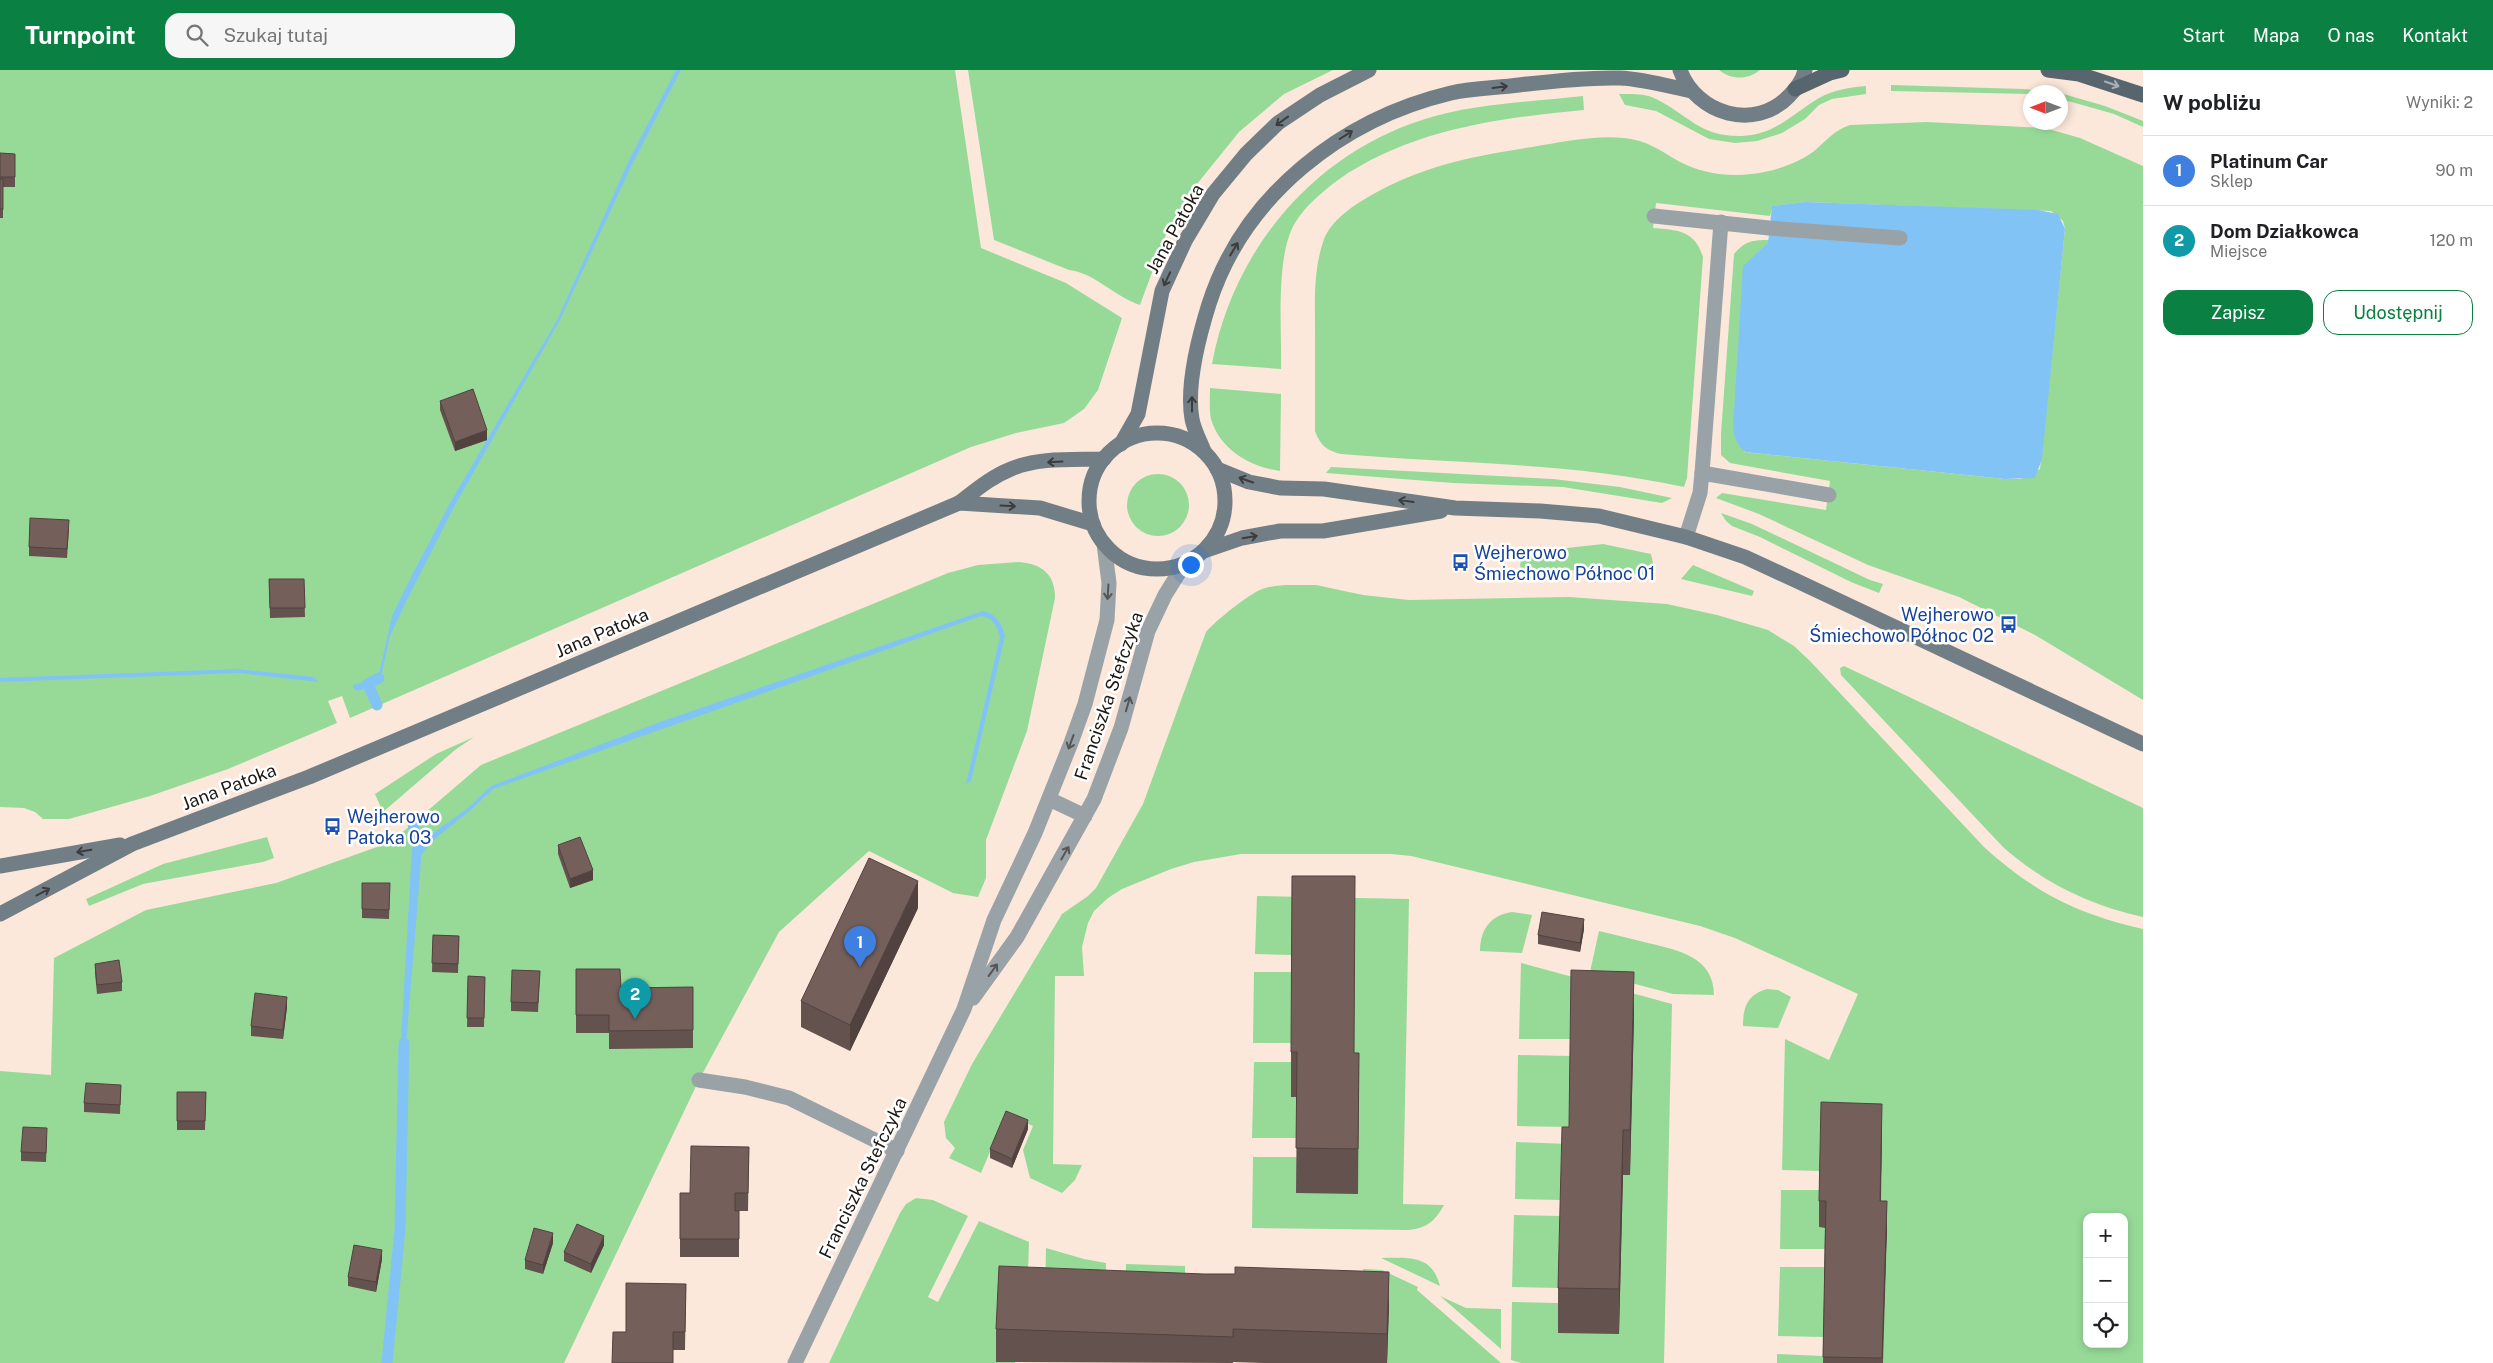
<!DOCTYPE html>
<html lang="pl">
<meta charset="utf-8">
<style>
:root{--surface:#fff;--page:#f6f6f6;--text:#202124;--muted:#757577;--line:#e0e0e0;--accent:#0b8043}
body{margin:0;font-family:"Public Sans",sans-serif;background:var(--page);color:var(--text)}
.controls{position:absolute;right:15px;bottom:15px;display:grid;overflow:hidden;border-radius:10px;box-shadow:0 2px 8px #0003}
.controls button{width:45px;height:45px;display:grid;place-items:center;padding:0;border:0;border-bottom:1px solid var(--line);background:var(--surface);color:var(--text);font:25px sans-serif}
.compass{position:absolute;left:2023px;top:15px;width:45px;height:45px;border-radius:50%;background:var(--surface);box-shadow:0 2px 8px #0003;rotate:270deg}
.you{position:absolute;left:1190px;top:494px;width:18px;height:18px;margin:-12px;border:4px solid #fff;border-radius:50%;background:#1a73e8;box-shadow:0 0 0 8px #1a73e833}
.badge{display:grid;place-items:center;width:32px;height:32px;border-radius:50%;background:var(--accent);color:#fff;font-size:16px;font-weight:700}
.pin{position:absolute;translate:-50% -41px;filter:drop-shadow(0 1px 2px #0008)}
.pin::after{content:'';position:absolute;top:26px;width:18px;height:15px;background:inherit;clip-path:polygon(0 0,100% 0,50% 100%)}
.list{margin:0;padding:0;list-style:none}
h2{display:flex;justify-content:space-between;align-items:center;height:65px;margin:0;padding:0 20px;font-size:21px}
h2 small{font-size:16px;font-weight:400;color:var(--muted)}
.list li{display:grid;grid-template-columns:32px 1fr auto;gap:15px;align-items:center;box-sizing:border-box;height:70px;padding:0 20px;border-top:1px solid var(--line)}
.list b{display:block;font-size:19px;white-space:nowrap}
.list p{margin:0;font-size:16px;white-space:nowrap;color:var(--muted)}
.list em{font-size:16px;font-style:normal;color:var(--muted)}
.actions{display:flex;gap:10px;padding:15px 20px}
.actions a{flex:1;padding:11px 0;border:1px solid var(--accent);border-radius:15px;text-align:center;font-size:18px;color:var(--accent)}
.actions .main{background:var(--accent);color:#fff}
.icon{flex:none;width:28px;height:28px;fill:none;stroke:currentColor;stroke-width:2;stroke-linecap:round;stroke-linejoin:round}
.map{position:relative;flex:none;width:2143px;height:1293px;overflow:hidden}
header{display:flex;align-items:center;gap:30px;box-sizing:border-box;height:70px;padding:0 25px;background:var(--accent);color:#fff}
header strong{font-size:24px}
nav{display:flex;gap:28px;margin-inline-start:auto;font-size:18px}
.search{width:350px;height:45px;background:var(--page);display:flex;align-items:center;gap:12px;box-sizing:border-box;padding:0 18px;border-radius:15px;color:var(--muted);font-size:19px}
main{display:flex}
aside{flex:1;background:var(--surface)}
.map>svg:first-child{display:block}
.green{fill:#97da98;fill-rule:evenodd}
.water{fill:#82c3f6}
.lines{fill:none;stroke-linecap:round;stroke-linejoin:round}
.stream{stroke:#82c3f6;stroke-width:11}
.lane{stroke:#99a2a7;stroke-width:15}
.street{stroke:#99a2a7;stroke-width:15}
.secondary{stroke:#727e86;stroke-width:15}
.primary{stroke:#56656e;stroke-width:15}
.wall{fill:#64524e}
.shaded-wall{fill:#514240}
.building{fill:#745f5b;stroke:#514240}
.oneway{stroke:#aab2b6}
.oneway2{stroke:#3b3c3b}
.oneway3{stroke:#555656}
.labels{text-anchor:middle;stroke-width:5;stroke-linejoin:round;paint-order:stroke}
.street-label{font-size:18px;fill:#1e1813;stroke:#fff}
.transit-label{font-size:18px;fill:#164399;stroke:#fff;text-anchor:start}
</style>
<header>
<strong>Turnpoint</strong>
<div class="search"><svg class="icon" aria-label="search" viewBox="0 0 24 24"><circle cx="10" cy="10" r="6"/><path d="M15 15l6 6"/></svg>Szukaj tutaj</div>
<nav><a>Start</a><a>Mapa</a><a>O nas</a><a>Kontakt</a></nav>
</header>
<main>
<div class="map">
<svg width="2143" height="1293" viewBox="0 0 2143 1293">
<rect width="100%" height="100%" fill="#fbe8da"/>
<!-- green -->
<g class="green">
<polygon points="0,0 955,0 981,178 1066,213 1122,248 1098,320 1084,339 1064,353 1016,363 971,377 350,648 342,626 328,631 337,653 228,699 150,726 69,749 43,749 35,742 24,738 0,737"/>
<path d="M 968,0 L 1333,0 L 1284,24 L 1239,62 L 1197,114 L 1168,159 L 1140,235 C 1115,227 1095,203 1069,200 L 994,170 Z"/>
<path d="M 1719,0 L 1760,0 C 1748,10 1731,10 1719,0 Z"/>
<polygon points="1891,15 2023,19 2059,22 2030,22 2030,24 1891,21"/>
<path d="M 1866,16 L 1866,24 L 1832,29 L 1819,35 L 1805,49 L 1782,63 L 1757,71 L 1735,73 L 1709,69 L 1656,41 L 1625,35 L 1619,24 C 1631,24 1645,23 1656,29 C 1689,45 1699,67 1742,66 C 1775,65 1792,44 1819,28 C 1833,20 1850,17 1866,16 Z"/>
<polygon points="2060,23 2105,36 2143,51 2143,57 2114,44 2061,29"/>
<path d="M 1583,26 L 1584,40 C 1498,48 1410,60 1338,110 C 1322,122 1305,136 1295,153 C 1275,186 1282,260 1281,299 L 1212,294 C 1233,180 1313,84 1425,49 C 1475,33 1531,32 1583,26 Z"/>
<path d="M 1927,52 L 2045,58 L 2080,68 L 2143,96 L 2143,630 L 2035,565 L 1959,527 L 1868,495 L 1759,444 L 1716,428 L 1722,423 L 1826,440 L 1830,411 L 1730,393 L 1721,385 L 1721,364 L 1734,184 C 1745,171 1752,170 1769,170 L 1744,382 L 2005,409 L 2021,409 L 2040,399 L 2065,159 L 2063,151 L 2051,141 L 1806,132 L 1773,136 L 1770,146 L 1656,133 L 1653,158 C 1677,160 1695,160 1703,187 L 1687,408 L 1684,417 C 1571,392 1456,394 1341,384 C 1327,381 1320,375 1315,361 C 1315,329 1315,297 1315,265 C 1315,232 1313,200 1324,169 C 1331,151 1351,137 1368,127 C 1421,96 1472,86 1532,77 C 1562,72 1595,65 1624,68 C 1647,70 1661,81 1680,92 C 1702,103 1727,107 1751,104 C 1772,102 1796,94 1813,82 C 1825,72 1834,60 1850,55 Z"/>
<path d="M 1210,318 L 1281,324 L 1280,401 C 1251,397 1220,380 1211,349 C 1209,339 1210,328 1210,318 Z"/>
<polygon points="1331,397 1553,409 1620,417 1672,428 1662,433 1563,417 1453,413 1326,403"/>
<circle cx="1158" cy="435" r="31"/>
<polygon points="1721,443 1752,454 1870,510 1883,514 1879,523 1851,512 1760,467 1732,456 1726,451"/>
<polygon points="1603,474 1651,484 1656,506 1591,500 1520,501 1521,483"/>
<path d="M 1019,492 C 1043,494 1055,505 1055,528 L 1027,661 L 986,770 L 986,808 L 978,827 L 953,823 L 869,781 L 779,862 L 699,1010 L 564,1293 L 0,1293 L 0,1001 L 51,1005 L 54,888 L 146,840 L 276,813 L 391,772 L 481,695 L 948,503 L 978,495 Z"/>
<polygon points="1693,495 1754,521 1752,526 1681,509"/>
<path d="M 1290,515 L 1316,515 L 1363,525 L 1409,530 L 1569,527 L 1667,534 L 1717,545 L 1768,560 L 1794,576 L 1810,591 L 1984,777 C 2035,823 2077,844 2143,859 L 2143,1293 L 1883,1293 L 1820,1101 L 1782,1100 L 1785,969 L 1829,990 L 1858,924 L 1735,868 L 1700,856 L 1411,786 L 1391,784 L 1241,784 L 1194,792 L 1171,799 L 1122,819 L 1108,828 L 1094,841 L 1088,853 L 1082,877 L 1084,906 L 1055,906 L 1053,1094 L 1082,1095 L 1075,1110 L 1062,1123 L 1030,1108 L 1023,1080 L 1033,1056 L 1006,1044 L 981,1103 L 949,1088 L 955,1078 L 946,1068 L 944,1052 L 972,994 L 1062,844 L 1088,826 L 1096,818 L 1143,734 L 1206,562 C 1215,551 1249,524 1262,519 C 1271,516 1281,515 1290,515 ZM 2087,1147 L 2124,1147 L 2124,1274 L 2087,1274 Z"/>
<path d="M 1844,596 L 2143,738 L 2143,847 C 2089,835 2044,813 2003,777 L 1841,605 L 1840,598 Z"/>
<polygon points="474,667 455,680 383,742 375,724 436,684"/>
<polygon points="267,767 274,788 263,792 143,814 89,836 86,829 163,794"/>
<path d="M 1257,826 L 1409,829 L 1403,1134 L 1444,1135 C 1435,1151 1427,1158 1409,1160 L 1252,1158 L 1253,1087 L 1296,1087 L 1358,1124 L 1292,885 L 1255,884 Z"/>
<path d="M 1512,842 L 1532,845 L 1522,883 L 1480,881 C 1480,859 1491,845 1512,842 Z"/>
<path d="M 1599,861 C 1616,865 1632,869 1648,873 C 1678,880 1714,887 1714,925 L 1673,924 L 1590,902 Z"/>
<polygon points="1521,893 1672,934 1664,1293 1521,1293 1511,1290 1512,1232 1558,1233 1558,1263 1619,1263 1623,1105 1630,1105 1634,947 1572,969 1519,969"/>
<polygon points="1254,902 1292,902 1292,973 1253,973"/>
<path d="M 1767,919 L 1778,920 L 1791,927 L 1778,958 L 1743,956 C 1743,937 1747,925 1767,919 Z"/>
<polygon points="1518,985 1571,986 1569,1057 1517,1056"/>
<polygon points="1254,992 1292,992 1297,1027 1296,1068 1252,1068"/>
<polygon points="1516,1072 1569,1074 1561,1130 1515,1129"/>
<polygon points="1781,1120 1820,1120 1819,1157 1826,1158 1825,1179 1780,1179"/>
<polygon points="916,1128 933,1130 968,1146 928,1227 938,1232 979,1151 1029,1172 1027,1231 1015,1293 829,1293 900,1143 906,1134"/>
<polygon points="1514,1145 1561,1146 1559,1218 1512,1217"/>
<polygon points="1046,1178 1084,1189 1106,1193 1106,1234 1045,1231"/>
<path d="M 1381,1188 C 1408,1188 1432,1184 1440,1216 Z"/>
<polygon points="1126,1194 1185,1196 1185,1237 1125,1234"/>
<polygon points="1780,1197 1825,1197 1824,1267 1778,1266"/>
<polygon points="1363,1199 1382,1200 1418,1217 1417,1220 1501,1293 1387,1293 1362,1234"/>
<polygon points="1440,1226 1466,1238 1501,1239 1501,1279"/>
<polygon points="1777,1284 1823,1286 1823,1293 1777,1293"/>
</g>
<!-- water -->
<g class="water">
<polygon points="676,0 681,0 632,95 560,250 454,437 405,534 390,566 380,612 358,621 353,618 353,615 378,608 392,546 412,505 450,433 557,250 631,86"/>
<path d="M 1805,132 L 2038,140 L 2058,144 L 2065,159 L 2042,389 L 2035,408 L 2005,409 L 1745,382 C 1737,374 1734,368 1733,358 L 1743,196 L 1768,173 L 1772,136 Z"/>
<path d="M 983,541 C 996,543 1002,554 1005,566 L 971,711 L 966,714 L 1000,567 C 997,556 993,548 981,546 L 493,719 L 471,740 L 422,779 L 405,988 L 400,988 L 412,778 L 468,738 L 491,716 L 660,652 Z"/>
<polygon points="238,599 314,607 319,612 238,603 0,612 0,608"/>
</g>
<g class="lines">
<!-- stream -->
<g class="stream">
<polyline points="377,635 368,614 379,608"/>
<polyline points="413,754 416,765 423,774 417,782"/>
<polyline points="387,1293 400,1159 404,973"/>
</g>
<!-- lane -->
<g class="lane">
<polyline points="1654,146 1769,158 1900,168"/>
<polyline points="1702,403 1829,425"/>
<polyline points="1686,467 1700,423 1702,403 1721,152"/>
<polyline points="699,1010 745,1017 789,1028 897,1081"/>
</g>
<!-- street -->
<g class="street">
<polyline points="1049,729 1085,746"/>
<polyline points="973,928 1017,867 1094,729 1121,658 1148,561 1165,525 1185,493"/>
<polyline points="795,1293 964,939 994,850 1035,763 1071,673 1085,634 1107,550 1109,513 1104,474"/>
</g>
<!-- secondary -->
<g class="secondary">
<path d="M 1680,0 C 1696,44 1755,62 1789,26 C 1796,19 1803,10 1805,0"/>
<circle cx="1157" cy="431" r="68"/>
<polyline points="1121,374 1138,344 1162,221 1185,171 1213,124 1246,84 1278,53 1320,25 1369,0"/>
<path d="M 1204,381 C 1200,371 1194,360 1192,349 C 1186,315 1199,266 1209,234 C 1244,125 1342,49 1451,23 C 1473,18 1496,18 1519,15 C 1552,11 1587,7 1620,8 C 1643,9 1668,16 1691,21"/>
<polyline points="1217,399 1249,412 1280,418 1324,419 1455,438 1540,441 1599,446 1686,467 1745,487 1797,511 2143,674"/>
<path d="M 959,433 C 976,420 991,407 1011,399 C 1039,387 1074,390 1104,389"/>
<polyline points="1204,481 1242,468 1280,461 1323,461 1441,441"/>
<polyline points="0,796 120,775"/>
<polyline points="0,844 132,774 309,707 959,433 1040,438 1093,454"/>
</g>
<!-- primary -->
<g class="primary">
<polyline points="2048,0 2079,4 2143,25"/>
<polyline points="1795,19 1830,3 1842,0"/>
</g>
</g>
<!-- wall -->
<g class="wall">
<polygon points="0,83 15,84 15,117 3,117 3,148 0,148"/>
<polygon points="440,331 487,370 455,381 440,340"/>
<polygon points="69,459 67,488 29,486 29,477"/>
<polygon points="269,509 304,509 305,547 270,548"/>
<polygon points="558,775 593,810 570,818 558,784"/>
<polygon points="362,813 390,813 389,849 362,848"/>
<polygon points="918,838 850,981 801,957 801,931"/>
<polygon points="1584,859 1580,882 1538,874 1538,865"/>
<polygon points="433,865 459,866 458,903 432,902"/>
<polygon points="95,894 122,912 122,921 97,924 95,903"/>
<polygon points="576,899 621,918 693,917 693,978 609,979 609,963 576,963"/>
<polygon points="540,901 538,942 511,941 511,932"/>
<polygon points="468,906 485,907 484,957 467,957"/>
<polygon points="287,937 283,969 251,966 251,956"/>
<polygon points="1634,947 1630,1105 1623,1105 1619,1264 1558,1263 1558,1218 1569,1057"/>
<polygon points="1291,982 1359,983 1358,1124 1296,1123 1297,1027 1291,1027"/>
<polygon points="121,1015 120,1044 84,1042 84,1033"/>
<polygon points="177,1022 206,1022 205,1060 177,1060"/>
<polygon points="1028,1059 1012,1098 990,1088 990,1079"/>
<polygon points="1882,1060 1881,1131 1887,1157 1883,1293 1823,1293 1825,1158 1819,1157 1819,1131"/>
<polygon points="47,1067 46,1092 21,1091 21,1082"/>
<polygon points="749,1077 748,1141 739,1141 739,1187 680,1187 680,1123 690,1123"/>
<polygon points="553,1173 543,1204 525,1199 525,1190"/>
<polygon points="604,1175 591,1203 564,1191 564,1182"/>
<polygon points="382,1189 376,1222 348,1216 348,1207"/>
<polygon points="686,1214 685,1280 673,1280 626,1262"/>
<polygon points="1389,1235 1387,1293 1263,1293 1233,1292 1233,1293 996,1292 996,1259"/>
</g>
<!-- shaded-wall -->
<g class="shaded-wall">
<polygon points="487,360 487,370 455,381 455,372"/>
<polygon points="593,800 593,810 570,818 570,809"/>
<polygon points="918,811 918,838 850,981 850,955"/>
<polygon points="1584,849 1584,859 1580,882 1580,873"/>
<polygon points="1634,902 1634,947 1630,1105 1630,1060"/>
<polygon points="287,927 287,937 283,969 283,960"/>
<polygon points="1882,1034 1882,1060 1880,1157 1880,1131"/>
<polygon points="1028,1050 1028,1059 1012,1098 1012,1089"/>
<polygon points="1623,1060 1623,1105 1619,1264 1619,1219"/>
<polygon points="1887,1131 1887,1157 1882,1293"/>
<polygon points="553,1163 553,1173 543,1204 543,1195"/>
<polygon points="604,1166 604,1175 591,1203 591,1194"/>
<polygon points="382,1180 382,1189 376,1222 376,1212"/>
<polygon points="1389,1202 1389,1235 1387,1293 1387,1264"/>
</g>
<!-- building -->
<g class="building">
<polygon points="0,83 15,84 15,107 0,107"/>
<rect x="0" y="109" width="3" height="30"/>
<polygon points="473,319 487,360 455,372 440,331"/>
<polygon points="30,448 69,450 67,479 29,477"/>
<polygon points="269,509 304,509 305,538 270,538"/>
<polygon points="580,767 593,800 570,809 558,775"/>
<polygon points="869,788 918,811 850,955 801,931"/>
<polygon points="1292,806 1355,806 1354,983 1359,983 1358,1079 1296,1078 1297,982 1291,982"/>
<polygon points="362,813 390,813 389,840 362,839"/>
<polygon points="1542,842 1584,849 1580,873 1538,865"/>
<polygon points="433,865 459,866 458,894 432,893"/>
<polygon points="119,890 122,912 97,915 95,894"/>
<polygon points="576,899 620,899 621,918 693,917 693,960 609,961 609,945 576,945"/>
<polygon points="512,900 540,901 538,933 511,932"/>
<polygon points="1571,900 1634,902 1630,1060 1623,1060 1619,1219 1558,1218 1562,1057 1569,1057"/>
<polygon points="468,906 485,907 484,948 467,948"/>
<polygon points="255,923 287,927 283,960 251,956"/>
<polygon points="86,1013 121,1015 120,1035 84,1033"/>
<polygon points="177,1022 206,1022 205,1051 177,1051"/>
<polygon points="1821,1032 1882,1034 1880,1131 1887,1131 1882,1288 1823,1287 1826,1131 1819,1131"/>
<polygon points="1006,1041 1028,1050 1012,1089 990,1079"/>
<polygon points="23,1057 47,1058 46,1083 21,1082"/>
<polygon points="691,1076 749,1077 748,1123 735,1123 735,1141 739,1141 739,1169 680,1169 680,1123 690,1123"/>
<polygon points="577,1154 604,1166 591,1194 564,1182"/>
<polygon points="534,1158 553,1163 543,1195 525,1190"/>
<polygon points="354,1175 382,1180 376,1212 348,1207"/>
<polygon points="999,1196 1204,1204 1235,1204 1235,1197 1389,1202 1387,1264 1233,1259 1233,1267 996,1259"/>
<polygon points="626,1213 686,1214 685,1262 673,1262 673,1293 612,1293 613,1262 626,1262"/>
</g>
<!-- one-way arrows -->
<defs><path id="oneway-shaft" d="M-6 0H5M1.5-3L5.5 0L1.5 3" fill="none" stroke-width="1.6" stroke-linecap="round" stroke-linejoin="round" transform="scale(1.25)"/></defs>
<use class="oneway" href="#oneway-shaft" transform="translate(2112 14) rotate(19)"/>
<g class="oneway2">
<use href="#oneway-shaft" transform="translate(1500 17) rotate(-7)"/>
<use href="#oneway-shaft" transform="translate(1282 51) rotate(144)"/>
<use href="#oneway-shaft" transform="translate(1346 65) rotate(-32)"/>
<use href="#oneway-shaft" transform="translate(1234 179) rotate(-59)"/>
<use href="#oneway-shaft" transform="translate(1167 209) rotate(115)"/>
<use href="#oneway-shaft" transform="translate(1192 334) rotate(-90)"/>
<use href="#oneway-shaft" transform="translate(1055 392) rotate(177)"/>
<use href="#oneway-shaft" transform="translate(1246 410) rotate(-161)"/>
<use href="#oneway-shaft" transform="translate(1406 431) rotate(-172)"/>
<use href="#oneway-shaft" transform="translate(1008 436) rotate(3)"/>
<use href="#oneway-shaft" transform="translate(1250 467) rotate(-10)"/>
<use href="#oneway-shaft" transform="translate(84 781) rotate(171)"/>
<use href="#oneway-shaft" transform="translate(43 822) rotate(-28)"/>
</g>
<g class="oneway3">
<use href="#oneway-shaft" transform="translate(1108 522) rotate(93)"/>
<use href="#oneway-shaft" transform="translate(1128 634) rotate(-74)"/>
<use href="#oneway-shaft" transform="translate(1071 672) rotate(110)"/>
<use href="#oneway-shaft" transform="translate(1065 783) rotate(-60)"/>
<use href="#oneway-shaft" transform="translate(993 900) rotate(-54)"/>
</g>
<!-- icons -->
<defs>
<symbol id="bus-bare" viewBox="-9 -9 18 18"><path d="M-5-6H5V4H4V6H2V4H-2V6H-4V4H-5ZM-3.5-4V0h7V-4ZM-3.5 1.2v1.5H-2V1.2ZM2 1.2v1.5H3.5V1.2Z" fill="#1a4fb4" stroke="#fff" stroke-width="2.5" paint-order="stroke"/></symbol>
</defs>
<g fill-rule="evenodd">
<use href="#bus-bare" x="1448" y="480" width="25" height="25"/>
<use href="#bus-bare" x="1996" y="542" width="25" height="25"/>
<use href="#bus-bare" x="320" y="744" width="25" height="25"/>
</g>
<g class="labels">
<!-- street labels -->
<g class="street-label">
<text transform="translate(1175 159) rotate(-61)" y="6">Jana Patoka</text>
<text transform="translate(602 563) rotate(-23)" y="6">Jana Patoka</text>
<text transform="translate(1109 626) rotate(-71)" y="6">Franciszka Stefczyka</text>
<text transform="translate(229 717) rotate(-21)" y="6">Jana Patoka</text>
<text transform="translate(863 1108) rotate(-64)" y="6">Franciszka Stefczyka</text>
</g>
<!-- transit labels -->
<g class="transit-label">
<text x="1474" y="489">Wejherowo<tspan x="1474" dy="21">Śmiechowo Północ 01</tspan></text>
<text x="1994" y="551" text-anchor="end">Wejherowo<tspan x="1994" dy="21">Śmiechowo Północ 02</tspan></text>
<text x="347" y="753">Wejherowo<tspan x="347" dy="21">Patoka 03</tspan></text>
</g>
</g>
</svg>
<div class="controls">
<button>+</button>
<button>−</button>
<button><svg class="icon" aria-label="locate" viewBox="0 0 24 24"><circle cx="12" cy="12" r="6"/><path d="M12 2v4M12 18v4M2 12h4M18 12h4"/></svg></button>
</div>
<svg class="compass" viewBox="-18 -18 36 36"><path d="M0-13l5 13h-10z" fill="#e53935"/><path d="M0 13l5-13h-10z" fill="#757577"/></svg>
<div class="you"></div>
<div class="pin badge" style="left:860px;top:897px;background:#3f7fe0">1</div>
<div class="pin badge" style="left:635px;top:949px;background:#0f9aa8">2</div>
</div>
<aside>
<h2>W pobliżu<small>Wyniki: 2</small></h2>
<ul class="list">
<li><span class="badge" style="background:#3f7fe0">1</span><div><b>Platinum Car</b><p>Sklep</p></div><em>90 m</em></li>
<li><span class="badge" style="background:#0f9aa8">2</span><div><b>Dom Działkowca</b><p>Miejsce</p></div><em>120 m</em></li>
</ul>
<div class="actions"><a class="main">Zapisz</a><a>Udostępnij</a></div>
</aside>
</main>
